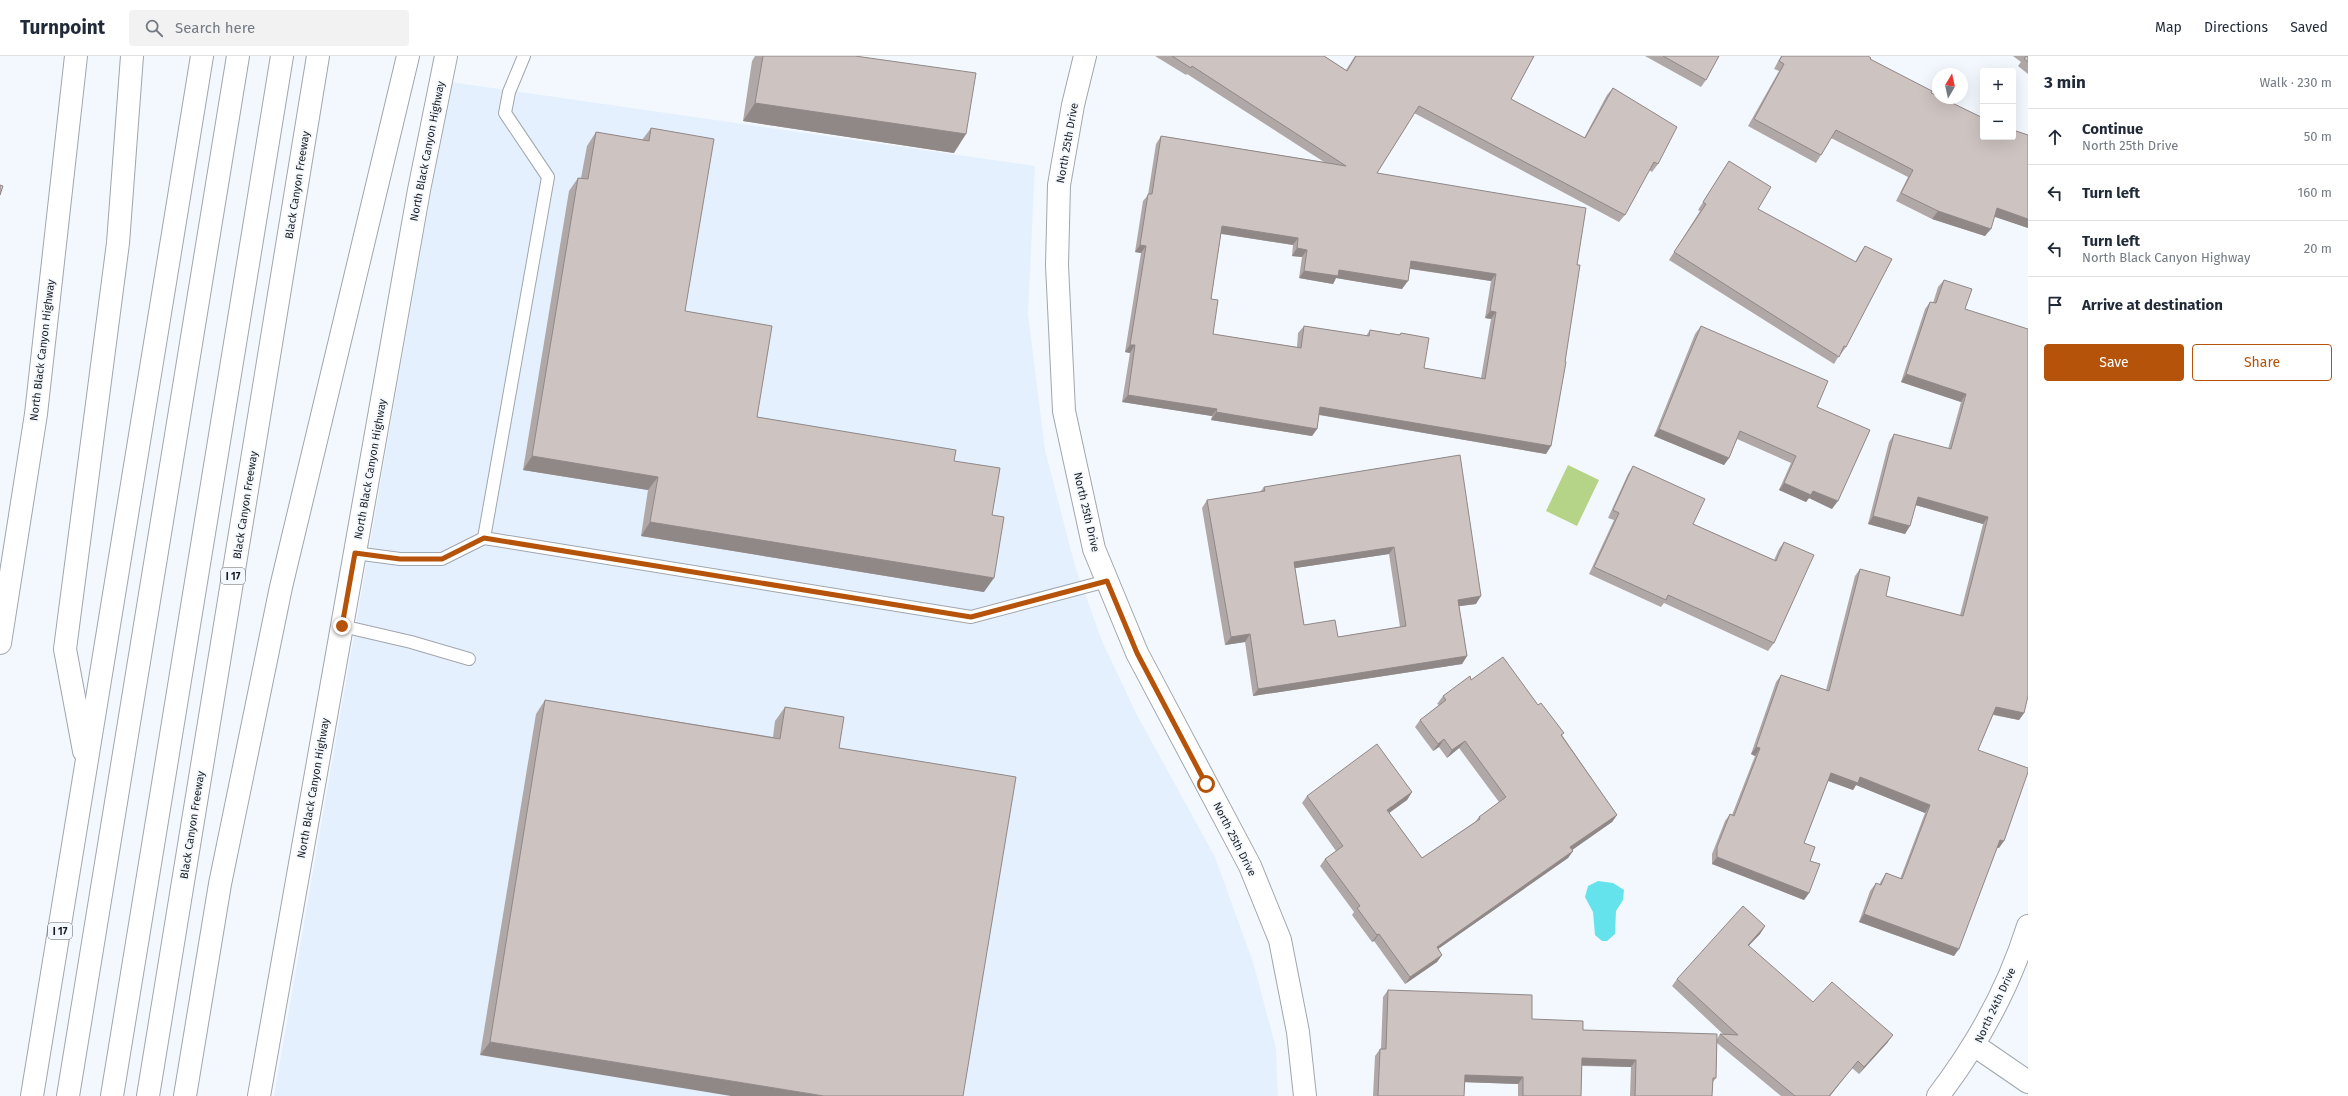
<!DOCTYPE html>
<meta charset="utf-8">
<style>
:root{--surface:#fff;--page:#f2f2f3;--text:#1f2937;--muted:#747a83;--line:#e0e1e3;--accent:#b45309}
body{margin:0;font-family:"Fira Sans",sans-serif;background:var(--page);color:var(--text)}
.controls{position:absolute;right:12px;top:12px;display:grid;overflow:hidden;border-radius:4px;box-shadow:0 4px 16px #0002}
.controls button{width:36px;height:36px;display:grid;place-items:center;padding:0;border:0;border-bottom:1px solid var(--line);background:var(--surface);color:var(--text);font:20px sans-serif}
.compass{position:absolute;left:1932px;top:12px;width:36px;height:36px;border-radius:50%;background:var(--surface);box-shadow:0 4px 16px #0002;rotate:9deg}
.stop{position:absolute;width:12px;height:12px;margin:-9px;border:3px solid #b45309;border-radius:50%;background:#fff}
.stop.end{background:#b45309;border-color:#fff;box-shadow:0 1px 4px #0008}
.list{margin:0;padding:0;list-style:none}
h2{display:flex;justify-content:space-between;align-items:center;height:52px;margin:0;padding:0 16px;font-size:17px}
h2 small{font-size:13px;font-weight:400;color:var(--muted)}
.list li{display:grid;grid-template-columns:26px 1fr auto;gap:12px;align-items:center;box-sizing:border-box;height:56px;padding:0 16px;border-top:1px solid var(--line)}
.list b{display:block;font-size:15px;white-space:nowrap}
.list p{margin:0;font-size:13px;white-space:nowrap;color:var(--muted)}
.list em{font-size:13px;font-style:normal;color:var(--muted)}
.actions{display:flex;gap:8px;padding:12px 16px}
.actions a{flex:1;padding:9px 0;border:1px solid var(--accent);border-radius:4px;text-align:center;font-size:14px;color:var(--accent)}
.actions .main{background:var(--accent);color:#fff}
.icon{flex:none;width:22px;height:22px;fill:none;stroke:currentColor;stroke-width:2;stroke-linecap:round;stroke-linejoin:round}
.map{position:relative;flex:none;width:2028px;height:1040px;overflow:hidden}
header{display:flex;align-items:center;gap:24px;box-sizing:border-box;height:56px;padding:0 20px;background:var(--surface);border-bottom:1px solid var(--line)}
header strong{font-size:19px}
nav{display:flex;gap:22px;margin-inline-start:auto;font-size:14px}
.search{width:280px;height:36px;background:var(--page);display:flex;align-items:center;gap:10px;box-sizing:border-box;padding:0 14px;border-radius:4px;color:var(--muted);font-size:15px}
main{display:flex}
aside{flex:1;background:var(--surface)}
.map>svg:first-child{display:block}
.built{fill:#e4f0fe}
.green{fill:#b5d487}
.water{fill:#64e3ed}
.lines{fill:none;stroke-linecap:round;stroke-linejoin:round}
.service-casing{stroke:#a0a6ad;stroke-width:14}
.minor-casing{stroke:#a0a6ad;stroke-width:24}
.tertiary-casing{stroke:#a0a6ad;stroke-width:24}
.secondary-casing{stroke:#a0a6ad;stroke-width:24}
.motorway-casing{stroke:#a0a6ad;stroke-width:24}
.service{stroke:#fff;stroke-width:12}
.minor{stroke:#fff;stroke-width:22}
.tertiary{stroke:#fff;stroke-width:22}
.secondary{stroke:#fff;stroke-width:22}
.motorway{stroke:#fff;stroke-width:22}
.wall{fill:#b0a8a6;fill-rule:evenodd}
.shaded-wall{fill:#908887}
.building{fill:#cdc3c1;stroke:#908887;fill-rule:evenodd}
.route{stroke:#b45309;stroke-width:5}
.labels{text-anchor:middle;stroke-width:3.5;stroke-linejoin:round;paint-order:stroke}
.shield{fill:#f3f8fe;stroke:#5b5e62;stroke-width:1}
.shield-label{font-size:10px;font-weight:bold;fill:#1a1c1f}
.street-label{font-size:11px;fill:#1a1c1f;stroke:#f3f8fe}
</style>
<header>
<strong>Turnpoint</strong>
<div class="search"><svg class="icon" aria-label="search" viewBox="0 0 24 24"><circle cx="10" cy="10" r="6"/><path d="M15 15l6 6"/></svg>Search here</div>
<nav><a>Map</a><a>Directions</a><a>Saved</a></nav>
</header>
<main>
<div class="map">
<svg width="2028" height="1040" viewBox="0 0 2028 1040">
<rect width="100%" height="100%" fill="#f3f8fe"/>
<!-- built -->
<polygon class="built" points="450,26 1035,110 1028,258 1045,394 1075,510 1102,585 1137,659 1215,801 1253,906 1276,992 1278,1040 274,1040"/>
<!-- green -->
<polygon class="green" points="1568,409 1599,424 1577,470 1546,455"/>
<!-- water -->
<polygon class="water" points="1598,825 1613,827 1624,834 1623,844 1616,855 1615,878 1607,885 1602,885 1595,879 1593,856 1585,841 1588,830"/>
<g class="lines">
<defs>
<g id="service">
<polyline points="484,482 548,121 505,57 509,36 524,0"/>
<polyline points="355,497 400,503 442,503 484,482 971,561 1107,525"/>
<polyline points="342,570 411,586 469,603"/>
</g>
<g id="minor">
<polyline points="1974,989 2028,1026"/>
<path d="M 1938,1040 C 1977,989 2009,931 2028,870"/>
</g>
<polyline id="tertiary" points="1085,0 1073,49 1059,129 1057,209 1064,355 1094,493 1137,597 1250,810 1280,884 1298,976 1305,1040"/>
<g id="secondary">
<polyline points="0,587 36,358 76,0"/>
<polyline points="259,1040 419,134 446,0"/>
</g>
<g id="motorway">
<polyline points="84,695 65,593 118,187 132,0"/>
<polyline points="32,1040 202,0"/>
<polyline points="68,1040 238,0"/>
<polyline points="112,1040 282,0"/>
<polyline points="148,1040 318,0"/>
<polyline points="185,1040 220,828 281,531 408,0"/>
</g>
</defs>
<!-- service casing -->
<use href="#service" class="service-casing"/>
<!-- minor casing -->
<use href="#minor" class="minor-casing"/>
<!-- tertiary casing -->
<use href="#tertiary" class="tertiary-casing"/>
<!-- secondary casing -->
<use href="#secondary" class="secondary-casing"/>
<!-- motorway casing -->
<use href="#motorway" class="motorway-casing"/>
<!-- service -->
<use href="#service" class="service"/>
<!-- minor -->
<use href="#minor" class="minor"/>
<!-- tertiary -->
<use href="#tertiary" class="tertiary"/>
<!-- secondary -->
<use href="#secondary" class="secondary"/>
<!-- motorway -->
<use href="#motorway" class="motorway"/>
</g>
<!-- wall -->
<g class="wall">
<polygon points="755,0 855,0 954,97 743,65 752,5"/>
<path d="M 1155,0 L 1324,0 L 1346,14 L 1355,0 L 1534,0 L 1511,43 L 1584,82 L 1607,39 L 1613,32 L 1658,108 L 1652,116 L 1649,114 L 1625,159 L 1619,166 L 1414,57 L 1377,117 L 1577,209 L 1551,390 L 1546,398 L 1319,359 L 1317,373 L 1312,380 L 1211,364 L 1212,360 L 1122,346 L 1130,297 L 1125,296 L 1141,197 L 1135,196 L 1143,145 L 1148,139 L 1156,88 L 1161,80 L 1324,106 L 1187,18 L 1186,19 ZM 1221,178 L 1293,189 L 1292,200 L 1302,201 L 1299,222 L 1333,228 L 1336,222 L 1402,233 L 1410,213 L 1491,225 L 1485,262 L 1491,263 L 1481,322 L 1424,312 L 1401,277 L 1399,279 L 1370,274 L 1366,280 L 1304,270 L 1298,277 L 1297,291 L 1213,278 L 1211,243 Z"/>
<polygon points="1645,0 1719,0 1706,24 1701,31"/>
<polygon points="1781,0 1868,0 1870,3 1931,37 2028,172 1994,160 1985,180 1932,163 1896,145 1908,121 1831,82 1821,99 1816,107 1748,70 1779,15 1774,13"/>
<polygon points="2013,0 2028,0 2028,18 2018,10 2021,6"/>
<polygon points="651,72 685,255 757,361 954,405 992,459 984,536 641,480 648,434 523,414 569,135 578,122 581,122 587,90 596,76 642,84"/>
<polygon points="1729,105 1758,153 1855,206 1860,197 1865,190 1846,291 1841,298 1840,298 1834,308 1669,204 1700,155 1698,154"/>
<polygon points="1944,224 1965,253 2024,657 2019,664 1993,659 1978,694 1999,792 1997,792 1954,900 1859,866 1870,835 1876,827 1879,829 1881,825 1886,817 1900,823 1925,757 1856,729 1853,734 1828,725 1804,787 1810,805 1809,837 1804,844 1712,808 1712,798 1725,765 1730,758 1732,759 1755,700 1751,698 1776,626 1781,619 1826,634 1855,520 1860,513 1886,540 1960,559 1983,468 1915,449 1905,478 1868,468 1889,386 1894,378 1948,393 1961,346 1901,326 1925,253 1930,246 1933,247 1938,231"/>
<polygon points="1701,270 1817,351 1832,453 1809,442 1806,446 1779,434 1791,407 1737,383 1729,402 1724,409 1654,380 1695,278"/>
<path d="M 1460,399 L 1476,548 L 1459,550 L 1467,600 L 1462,608 L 1253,640 L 1245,586 L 1225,589 L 1202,452 L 1207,444 L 1260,436 L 1264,431 ZM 1389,498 L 1400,571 L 1338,581 L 1304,569 L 1295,512 Z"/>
<polygon points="1633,410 1693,468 1774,504 1779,493 1784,486 1774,587 1768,595 1664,547 1661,551 1589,518 1614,464 1608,462 1628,418"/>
<polygon points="1471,624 1538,649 1564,677 1562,679 1617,759 1612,766 1572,794 1573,795 1568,802 1438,893 1442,899 1437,906 1405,928 1374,885 1372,886 1352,859 1354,856 1320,810 1325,803 1336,795 1302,747 1307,740 1412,736 1407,744 1389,757 1422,802 1475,766 1479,761 1499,746 1459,692 1447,702 1439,691 1433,695 1415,671 1420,664 1439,649 1437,648 1443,640"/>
<polygon points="545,644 773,681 775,665 785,651 844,661 480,999 536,658"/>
<polygon points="1765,870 1760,878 1748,890 1813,946 1888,986 1859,1018 1852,1012 1830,1040 1781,1040 1717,987 1716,1022 1713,1026 1712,1040 1630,1040 1631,1011 1582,1010 1581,1040 1518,1040 1518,1028 1465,1026 1464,1040 1373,1040 1375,1000 1380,993 1381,993 1383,941 1388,934 1583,974 1717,983 1720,978 1724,979 1672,930 1677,923"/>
</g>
<!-- shaded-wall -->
<g class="shaded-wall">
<polygon points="755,47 966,78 954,97 743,65"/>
<polygon points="1997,152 2028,163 2028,172 1992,160"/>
<polygon points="1938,155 1991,173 1985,180 1932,163"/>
<polygon points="1222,170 1298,182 1293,189 1217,177"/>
<polygon points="1140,189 1146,190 1141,197 1135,196"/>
<polygon points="1297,192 1307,194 1302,201 1292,200"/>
<polygon points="1411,205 1496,218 1491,225 1406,212"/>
<polygon points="1339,214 1408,225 1402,233 1336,222 1333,228 1299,222 1304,215"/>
<polygon points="1490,255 1496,256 1491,263 1485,262"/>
<polygon points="1130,289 1135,289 1130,297 1125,296"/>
<polygon points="1906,318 1966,338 1961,346 1901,326"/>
<polygon points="1128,339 1217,353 1212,360 1122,346"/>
<polygon points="1320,351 1551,390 1546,398 1315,358"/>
<polygon points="1216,356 1317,373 1312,380 1211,364"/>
<polygon points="1659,373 1729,402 1724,409 1654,380"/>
<polygon points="532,400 658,421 648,434 523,414"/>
<polygon points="1784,427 1813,435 1838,445 1832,453 1809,442 1806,446 1779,434"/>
<polygon points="1918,441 1988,461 1983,468 1912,448"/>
<polygon points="1873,460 1910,470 1905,478 1868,468"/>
<polygon points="650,466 994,522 984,536 641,480"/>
<polygon points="1394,491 1389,498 1289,513 1294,506"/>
<polygon points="1481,540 1476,548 1453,551 1458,544"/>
<polygon points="1250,578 1245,586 1225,589 1231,581"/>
<polygon points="1467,600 1462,608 1253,640 1258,633"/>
<polygon points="1996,651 2024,657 2019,664 1991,658"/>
<polygon points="1444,683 1439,691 1433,695 1438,688"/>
<polygon points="1465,685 1459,692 1447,702 1452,694"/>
<polygon points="1756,691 1760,692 1755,700 1751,698"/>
<polygon points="1831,717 1860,721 1930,749 1925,757 1856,729 1853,734 1826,724"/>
<polygon points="1412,736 1407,744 1382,762 1387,754"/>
<polygon points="1617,759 1612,766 1565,799 1570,791"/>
<polygon points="2000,784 2004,785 1999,792 1995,791"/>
<polygon points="1573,795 1568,802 1431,898 1437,891"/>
<polygon points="1717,801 1809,837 1804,844 1712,808"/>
<polygon points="1864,858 1959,893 1954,900 1859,866"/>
<polygon points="1765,870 1760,878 1742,897 1748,889"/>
<polygon points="1379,878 1374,885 1372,886 1377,879"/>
<polygon points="1442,899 1437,906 1405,928 1410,921"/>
<polygon points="1893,979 1888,986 1859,1018 1864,1011"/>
<polygon points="490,986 824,1040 731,1040 480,999"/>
<polygon points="1582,1002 1636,1004 1631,1011 1577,1009"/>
<polygon points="1858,1005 1852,1012 1830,1040 1829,1040"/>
<polygon points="1465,1019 1523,1021 1518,1028 1460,1026"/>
</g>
<!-- building -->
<g class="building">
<polygon points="763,0 855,0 976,17 966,78 755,47"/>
<path d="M 1172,0 L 1324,0 L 1347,15 L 1356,0 L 1534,0 L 1511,43 L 1585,82 L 1613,32 L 1677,71 L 1658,108 L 1654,106 L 1625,159 L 1419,50 L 1377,117 L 1586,152 L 1577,209 L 1580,209 L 1565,306 L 1566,306 L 1551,390 L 1320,351 L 1317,373 L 1216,356 L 1217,353 L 1128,339 L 1135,289 L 1130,289 L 1146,190 L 1140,189 L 1148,138 L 1152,138 L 1161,80 L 1346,110 L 1192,10 L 1191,12 ZM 1222,170 L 1298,182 L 1297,192 L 1307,194 L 1304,215 L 1338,220 L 1339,214 L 1408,225 L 1411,205 L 1496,218 L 1490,255 L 1496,256 L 1485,323 L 1424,312 L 1429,282 L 1401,277 L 1400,279 L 1370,274 L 1369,280 L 1304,270 L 1301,292 L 1213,278 L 1218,244 L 1211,243 Z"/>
<polygon points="1663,0 1719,0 1706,24"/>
<polygon points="1782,0 1868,0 1871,2 1870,3 1932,35 1931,37 1938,40 1938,42 1942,42 1983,62 1983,81 2013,81 2013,74 2028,79 2028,163 1997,152 1991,173 1938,155 1901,137 1913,114 1836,74 1821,99 1754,63 1784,8 1779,5"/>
<polygon points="2026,0 2028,0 2028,6 2024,3"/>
<polygon points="651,72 714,83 685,255 772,270 757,361 956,394 954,405 1000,412 992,459 1004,461 994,522 650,466 658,421 532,400 578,122 588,123 596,76 649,85"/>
<polygon points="1729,105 1771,131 1758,153 1856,206 1865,190 1892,203 1846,291 1844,290 1839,301 1674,196 1706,148 1703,146"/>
<polygon points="0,129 3,130 0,139"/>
<polygon points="1944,224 1972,233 1965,253 2028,273 2028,640 2024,657 1996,651 1978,694 2028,712 2028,716 2004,785 2000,784 1959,893 1864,858 1876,827 1881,829 1886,817 1902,823 1930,749 1860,721 1858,727 1831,717 1804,787 1815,791 1810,805 1820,808 1809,837 1717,801 1717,791 1730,758 1734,760 1760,692 1756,691 1781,619 1829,635 1860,513 1890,521 1886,540 1963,560 1988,461 1918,441 1910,470 1873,460 1894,378 1951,393 1966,338 1906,318 1930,246 1936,247"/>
<polygon points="1701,270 1828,325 1817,351 1870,374 1838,445 1813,435 1811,439 1784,427 1796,400 1740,375 1729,402 1659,373"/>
<path d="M 1460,399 L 1481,540 L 1458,544 L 1467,600 L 1258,633 L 1250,578 L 1231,581 L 1207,444 L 1265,435 L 1264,431 ZM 1394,491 L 1406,570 L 1338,581 L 1335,564 L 1304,569 L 1294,506 Z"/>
<polygon points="1633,410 1705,443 1693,468 1776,505 1784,486 1814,499 1774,587 1668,539 1666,544 1594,511 1619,457 1613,454"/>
<polygon points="1503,601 1538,649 1541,647 1564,677 1561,679 1617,759 1570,791 1573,795 1437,891 1442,899 1410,921 1379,878 1377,879 1357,852 1360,850 1325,803 1343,790 1307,740 1377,688 1412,736 1387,754 1422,802 1480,763 1479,761 1506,741 1465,685 1452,694 1444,683 1438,688 1420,664 1446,644 1443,640 1470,620 1471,624"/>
<polygon points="545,644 780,683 785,651 844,661 839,692 1016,721 963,1040 824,1040 490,986"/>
<polygon points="1743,850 1765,870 1748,889 1813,946 1832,926 1893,979 1864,1011 1858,1005 1829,1040 1795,1040 1720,978 1738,979 1677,923"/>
<polygon points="1388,934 1532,939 1532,963 1583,965 1583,974 1717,978 1716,1022 1713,1022 1712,1040 1635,1040 1636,1004 1582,1002 1581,1040 1523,1040 1523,1021 1465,1019 1464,1040 1378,1040 1380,993 1386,993"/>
</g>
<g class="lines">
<!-- route -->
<polyline class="route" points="342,570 355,497 400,503 442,503 484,482 971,561 1107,525 1137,597 1206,728"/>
</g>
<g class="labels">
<!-- shield labels -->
<g class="shield">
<rect x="221" y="512" width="24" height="16" rx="3"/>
<rect x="48" y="867" width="24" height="16" rx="3"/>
</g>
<g class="shield-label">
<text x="233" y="524">I 17</text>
<text x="60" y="879">I 17</text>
</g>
<!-- street labels -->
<g class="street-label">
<text transform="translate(1067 87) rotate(-80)" y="4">North 25th Drive</text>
<text transform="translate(427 95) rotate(-79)" y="4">North Black Canyon Highway</text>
<text transform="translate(297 129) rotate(-81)" y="4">Black Canyon Freeway</text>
<text transform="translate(42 294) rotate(-83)" y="4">North Black Canyon Highway</text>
<text transform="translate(370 413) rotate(-80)" y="4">North Black Canyon Highway</text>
<text transform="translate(245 449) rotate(-81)" y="4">Black Canyon Freeway</text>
<text transform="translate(1087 456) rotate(77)" y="4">North 25th Drive</text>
<text transform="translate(313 732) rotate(-80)" y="4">North Black Canyon Highway</text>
<text transform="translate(192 769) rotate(-81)" y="4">Black Canyon Freeway</text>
<text transform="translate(1235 783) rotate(63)" y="4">North 25th Drive</text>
<text transform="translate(1995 949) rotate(-65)" y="4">North 24th Drive</text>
</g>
</g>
</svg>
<div class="controls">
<button>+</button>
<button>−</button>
</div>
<svg class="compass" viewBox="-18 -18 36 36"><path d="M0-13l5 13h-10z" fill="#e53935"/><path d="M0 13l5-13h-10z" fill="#747a83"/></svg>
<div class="stop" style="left:1206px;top:728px"></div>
<div class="stop end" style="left:342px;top:570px"></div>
</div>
<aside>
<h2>3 min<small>Walk · 230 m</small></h2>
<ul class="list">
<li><svg class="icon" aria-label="ahead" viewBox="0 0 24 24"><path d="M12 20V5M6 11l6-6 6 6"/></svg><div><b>Continue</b><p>North 25th Drive</p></div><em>50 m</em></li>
<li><svg class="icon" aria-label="left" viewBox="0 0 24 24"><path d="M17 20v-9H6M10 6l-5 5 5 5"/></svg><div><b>Turn left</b></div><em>160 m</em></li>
<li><svg class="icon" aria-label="left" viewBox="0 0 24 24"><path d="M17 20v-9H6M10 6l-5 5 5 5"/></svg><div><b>Turn left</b><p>North Black Canyon Highway</p></div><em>20 m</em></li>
<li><svg class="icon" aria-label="arrive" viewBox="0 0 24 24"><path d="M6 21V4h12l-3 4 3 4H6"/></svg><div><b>Arrive at destination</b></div></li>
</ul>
<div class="actions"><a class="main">Save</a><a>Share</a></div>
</aside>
</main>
